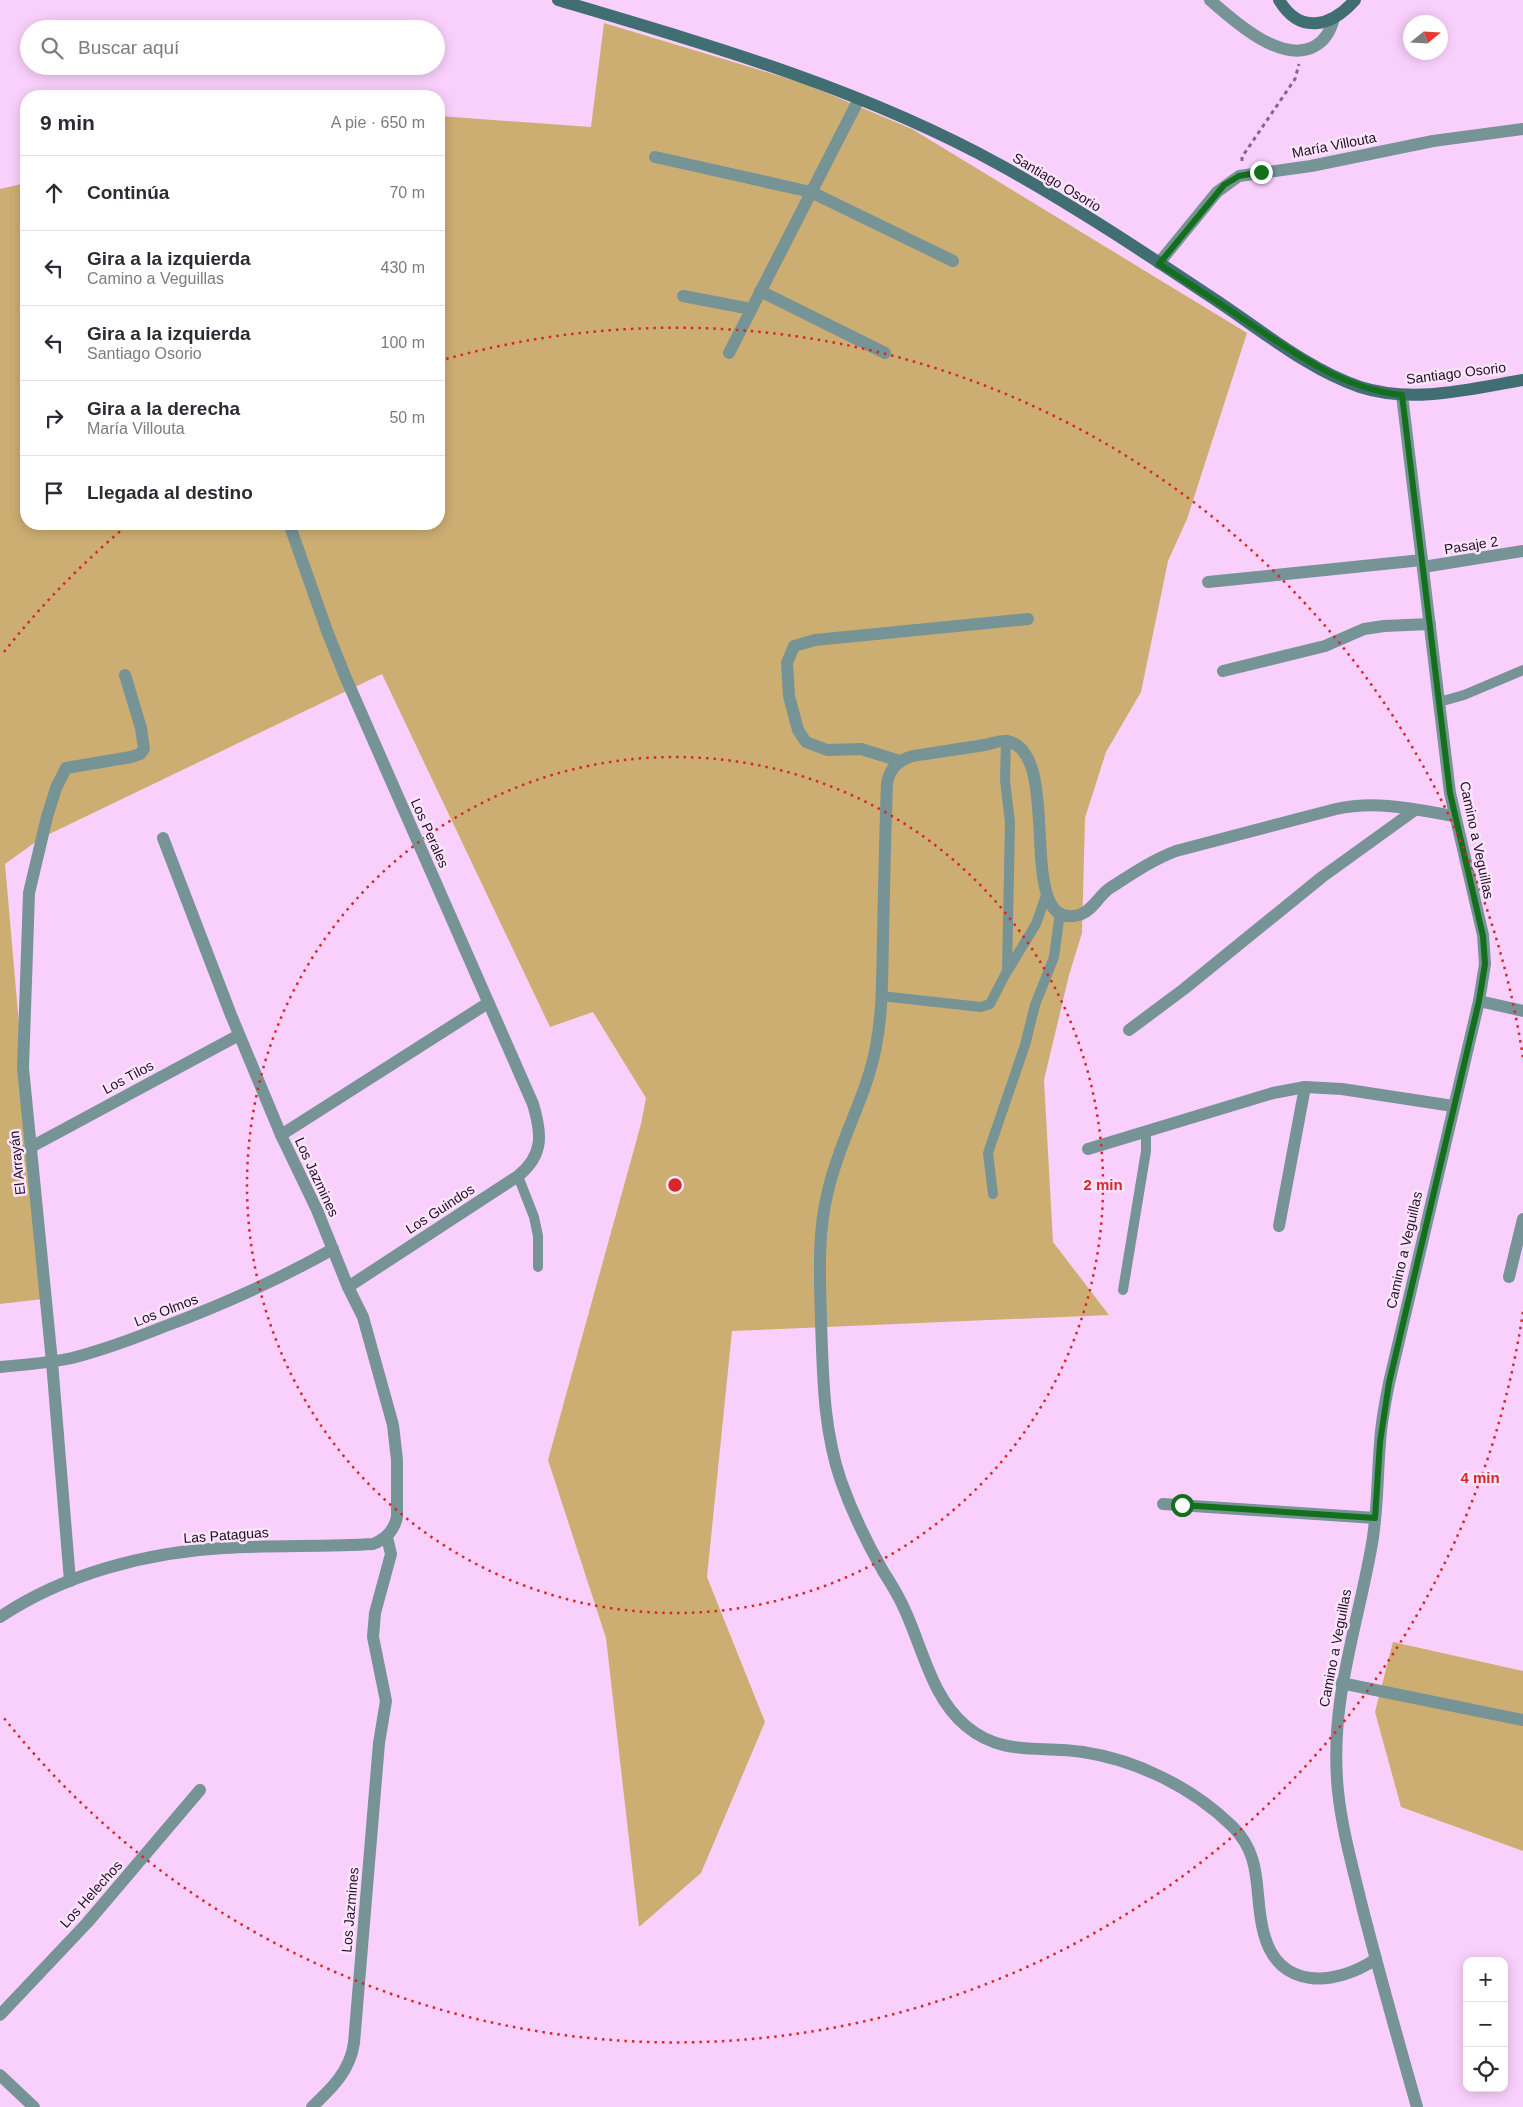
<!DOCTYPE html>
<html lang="es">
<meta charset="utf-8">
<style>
:root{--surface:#fff;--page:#f2f2f3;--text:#2b2b33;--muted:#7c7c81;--line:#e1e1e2}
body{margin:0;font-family:Arial,sans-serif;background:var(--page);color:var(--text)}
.controls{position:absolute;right:15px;bottom:15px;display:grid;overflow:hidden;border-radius:10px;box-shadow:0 2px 12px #0003}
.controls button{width:45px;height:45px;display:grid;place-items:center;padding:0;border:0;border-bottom:1px solid var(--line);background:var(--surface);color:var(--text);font:25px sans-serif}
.compass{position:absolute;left:1403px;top:15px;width:45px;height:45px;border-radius:50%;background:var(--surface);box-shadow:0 2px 12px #0003;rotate:72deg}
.stop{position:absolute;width:15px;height:15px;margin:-11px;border:4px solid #136f1b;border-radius:50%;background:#fff}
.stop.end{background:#136f1b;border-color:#fff;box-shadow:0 1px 5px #0008}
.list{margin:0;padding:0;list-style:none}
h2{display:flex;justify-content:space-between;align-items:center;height:65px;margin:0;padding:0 20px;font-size:21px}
h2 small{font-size:16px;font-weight:400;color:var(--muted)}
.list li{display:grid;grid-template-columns:32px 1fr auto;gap:15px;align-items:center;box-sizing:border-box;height:75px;padding:0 20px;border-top:1px solid var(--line)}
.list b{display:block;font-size:19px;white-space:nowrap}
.list p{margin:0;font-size:16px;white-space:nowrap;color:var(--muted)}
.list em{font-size:16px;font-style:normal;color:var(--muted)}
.icon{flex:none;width:28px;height:28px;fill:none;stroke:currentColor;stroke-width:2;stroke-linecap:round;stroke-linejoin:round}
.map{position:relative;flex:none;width:1523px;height:2107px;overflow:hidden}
.search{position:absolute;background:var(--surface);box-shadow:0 2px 12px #0003;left:20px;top:20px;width:425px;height:55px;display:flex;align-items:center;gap:12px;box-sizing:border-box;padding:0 18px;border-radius:28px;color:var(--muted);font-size:19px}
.panel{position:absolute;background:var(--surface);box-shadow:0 2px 12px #0003;left:20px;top:90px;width:425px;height:440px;border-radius:20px}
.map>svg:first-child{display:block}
.green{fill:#ccae72}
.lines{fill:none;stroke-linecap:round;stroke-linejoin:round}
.path{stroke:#846985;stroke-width:3;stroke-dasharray:4 4;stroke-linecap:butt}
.lane{stroke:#769396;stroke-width:10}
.street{stroke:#769396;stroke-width:12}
.secondary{stroke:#416e72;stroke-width:12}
.route{stroke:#136f1b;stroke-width:6}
.ring{fill:none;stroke:#d62828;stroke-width:2.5;stroke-dasharray:2.5 5}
.labels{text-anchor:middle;stroke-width:5;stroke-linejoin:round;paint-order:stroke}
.street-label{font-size:14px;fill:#1f1120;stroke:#fde4fe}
.centre{fill:#d62828;stroke:#fde4fe;stroke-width:2.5}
.ring-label{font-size:15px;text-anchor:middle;font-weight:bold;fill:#d62828;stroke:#fde4fe;stroke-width:5;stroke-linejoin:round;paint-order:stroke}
</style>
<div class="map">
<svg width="1523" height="2107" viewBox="0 0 1523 2107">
<rect width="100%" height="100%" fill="#f9d0fc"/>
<!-- green -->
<g class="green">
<polygon points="604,23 803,83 912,129 1247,333 1187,519 1168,561 1141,692 1106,752 1085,818 1082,933 1069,975 1044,1080 1053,1242 1109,1315 732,1331 707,1577 765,1722 701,1873 639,1927 606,1638 548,1460 641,1124 646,1098 593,1012 550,1027 382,674 41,838 5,864 43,1299 0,1304 0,189 26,183 26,524 439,524 439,116 591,127"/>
<polygon points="1393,1642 1523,1671 1523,1851 1401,1807 1375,1712"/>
</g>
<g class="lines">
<!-- path -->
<polyline class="path" points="1242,161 1242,157 1295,79 1299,64"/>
<!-- lane -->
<g class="lane">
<polyline points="1439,702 1464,695 1523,670"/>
<polyline points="1008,970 1036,924 1047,893"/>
<polyline points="881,996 981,1007 990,1004 1007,971 1010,823 1005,780 1006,741"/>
<polyline points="518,1176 534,1217 538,1236 538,1267"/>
<polyline points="993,1194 988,1153 1025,1045 1035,1005 1054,957 1060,913"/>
<polyline points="1123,1290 1146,1151 1146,1131"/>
</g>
<!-- street -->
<g class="street">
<path d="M 1210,0 C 1234,21 1282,65 1315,46 C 1326,40 1331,30 1334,18"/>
<polyline points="655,157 811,192 953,261"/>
<polyline points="1159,263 1217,192 1239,176 1311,166 1433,141 1523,129"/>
<polyline points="760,291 885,353"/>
<polyline points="683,296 751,309"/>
<polyline points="729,353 859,99"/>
<path d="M 1402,395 L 1450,793 L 1483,935 L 1485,964 L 1479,1001 L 1389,1383 C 1385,1403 1381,1423 1380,1443 C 1377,1478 1378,1514 1371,1549 C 1356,1632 1329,1705 1338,1791 C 1342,1830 1353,1868 1362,1906 C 1379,1973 1398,2040 1417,2107"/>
<path d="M 288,524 L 291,529 L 327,631 L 345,676 L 533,1104 C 542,1134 544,1155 518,1176 L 348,1287"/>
<polyline points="1423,567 1523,551"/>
<polyline points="1208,582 1422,560"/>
<polyline points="1223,671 1325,646 1364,629 1384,626 1430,624"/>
<polyline points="900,761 861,749 827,750 806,742 798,730 789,696 787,663 794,646 815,640 1028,619"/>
<polyline points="1479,1001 1523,1011"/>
<polyline points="1129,1030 1184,989 1322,877 1415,810"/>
<polyline points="281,1135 488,1003"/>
<polyline points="31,1147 239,1035"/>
<polyline points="1088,1149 1273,1093 1305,1087 1342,1089 1453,1106"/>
<polyline points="1279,1226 1305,1087"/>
<polyline points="1509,1277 1523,1219"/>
<path d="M 0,1367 C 24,1365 48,1363 72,1358 C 103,1350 133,1339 163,1327 C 222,1305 278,1280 333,1249"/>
<polyline points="1163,1504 1375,1518"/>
<polyline points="70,1581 52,1362 23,1068 29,893 47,817 56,788 66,768 131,757 140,754 144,749 141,728 125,675"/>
<path d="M 0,1617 C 64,1574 147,1552 224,1548 C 273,1545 323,1547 373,1544 C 386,1539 394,1531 397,1517 L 397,1460 L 393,1425 L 363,1317 L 348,1287 L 317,1210 L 281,1135 L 231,1015 L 163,838"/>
<polyline points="1341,1683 1523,1720"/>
<path d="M 1376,1959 C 1336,1986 1279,1991 1264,1934 C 1253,1895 1265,1858 1232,1826 C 1193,1788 1137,1760 1083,1752 C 1039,1745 1003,1757 966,1726 C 930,1696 922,1644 902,1604 C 897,1593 890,1582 883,1571 C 867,1543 852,1512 841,1481 C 823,1429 823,1375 821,1321 C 820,1277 817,1234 828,1191 C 839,1141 867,1096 876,1046 C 883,1010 882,974 883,938 C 884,887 885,836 887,784 C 889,769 898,760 913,756 C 937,752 961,749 984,745 C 991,744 1000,740 1007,741 C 1066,752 1012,933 1079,915 C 1093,911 1099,895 1110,888 C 1132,874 1152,860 1176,851 L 1336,809 C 1376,800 1414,809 1454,816"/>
<polyline points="0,2015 87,1923 200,1790"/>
<polyline points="0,2075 34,2107"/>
<path d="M 312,2107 C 332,2088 350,2071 354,2043 L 379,1743 L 386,1701 L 373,1637 L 375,1613 L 391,1554 L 387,1537"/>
</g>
<!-- secondary -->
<g class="secondary">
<path d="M 558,0 C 710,45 863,89 1002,166 C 1078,208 1151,257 1223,305 C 1266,334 1310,370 1360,387 C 1413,404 1470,389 1523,380"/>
<path d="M 1279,0 C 1300,35 1331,27 1355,0"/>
</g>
</g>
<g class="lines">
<!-- route -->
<path class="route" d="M 1182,1505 L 1375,1518 L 1380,1442 L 1389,1383 L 1479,1001 L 1485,964 L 1483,936 L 1450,793 L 1402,395 C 1344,389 1299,356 1252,325 C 1221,304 1190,284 1159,264 L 1224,185 L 1239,176 L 1261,172"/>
</g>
<!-- distance rings -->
<g class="ring">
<circle cx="675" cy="1185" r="428"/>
<path d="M1523 1312A857 857 0 0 1 4 1718M4 652A857 857 0 0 1 124 528M439 361A857 857 0 0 1 1523 1058"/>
</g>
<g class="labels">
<!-- street labels -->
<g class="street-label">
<text transform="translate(1334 145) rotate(-11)" y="5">María Villouta</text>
<text transform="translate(1057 182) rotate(31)" y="5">Santiago Osorio</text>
<text transform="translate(1456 373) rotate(-7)" y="5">Santiago Osorio</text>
<text transform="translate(1471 545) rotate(-9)" y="5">Pasaje 2</text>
<text transform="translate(430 833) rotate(66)" y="5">Los Perales</text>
<text transform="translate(1477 840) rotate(78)" y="5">Camino a Veguillas</text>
<text transform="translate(128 1077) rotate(-28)" y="5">Los Tilos</text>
<text transform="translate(17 1163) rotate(-96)" y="5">El Arrayán</text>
<text transform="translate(317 1177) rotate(65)" y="5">Los Jazmines</text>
<text transform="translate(440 1209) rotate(-33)" y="5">Los Guindos</text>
<text transform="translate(1404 1250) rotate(-77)" y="5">Camino a Veguillas</text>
<text transform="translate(166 1310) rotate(-21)" y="5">Los Olmos</text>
<text transform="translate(226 1535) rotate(-4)" y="5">Las Pataguas</text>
<text transform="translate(1335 1648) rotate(-79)" y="5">Camino a Veguillas</text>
<text transform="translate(91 1894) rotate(-48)" y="5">Los Helechos</text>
<text transform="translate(350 1910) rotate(-85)" y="5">Los Jazmines</text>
</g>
</g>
<circle cx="675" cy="1185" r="8" class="centre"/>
<g class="ring-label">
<text x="1103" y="1190">2 min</text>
<text x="1480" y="1483">4 min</text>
</g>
</svg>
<div class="controls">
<button>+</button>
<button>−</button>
<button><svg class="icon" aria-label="locate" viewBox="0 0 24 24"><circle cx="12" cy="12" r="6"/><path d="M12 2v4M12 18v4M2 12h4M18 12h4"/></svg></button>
</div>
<svg class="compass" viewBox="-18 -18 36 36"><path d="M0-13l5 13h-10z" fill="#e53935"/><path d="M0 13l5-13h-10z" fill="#7c7c81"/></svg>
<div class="stop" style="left:1182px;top:1505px"></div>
<div class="stop end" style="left:1261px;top:172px"></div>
<div class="search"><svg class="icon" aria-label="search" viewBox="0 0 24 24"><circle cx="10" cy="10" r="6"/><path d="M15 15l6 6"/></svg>Buscar aquí</div>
<section class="panel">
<h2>9 min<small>A pie · 650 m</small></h2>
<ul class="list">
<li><svg class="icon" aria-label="ahead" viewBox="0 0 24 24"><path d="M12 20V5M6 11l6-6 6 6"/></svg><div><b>Continúa</b></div><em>70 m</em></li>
<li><svg class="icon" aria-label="left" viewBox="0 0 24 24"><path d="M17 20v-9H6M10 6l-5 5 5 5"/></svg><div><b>Gira a la izquierda</b><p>Camino a Veguillas</p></div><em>430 m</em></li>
<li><svg class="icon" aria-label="left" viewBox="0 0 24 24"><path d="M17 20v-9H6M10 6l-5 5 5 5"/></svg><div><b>Gira a la izquierda</b><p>Santiago Osorio</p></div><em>100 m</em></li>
<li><svg class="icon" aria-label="right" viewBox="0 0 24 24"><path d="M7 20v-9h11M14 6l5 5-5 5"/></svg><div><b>Gira a la derecha</b><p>María Villouta</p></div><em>50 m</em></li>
<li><svg class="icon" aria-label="arrive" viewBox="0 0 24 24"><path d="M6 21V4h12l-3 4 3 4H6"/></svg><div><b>Llegada al destino</b></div></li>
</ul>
</section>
</div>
